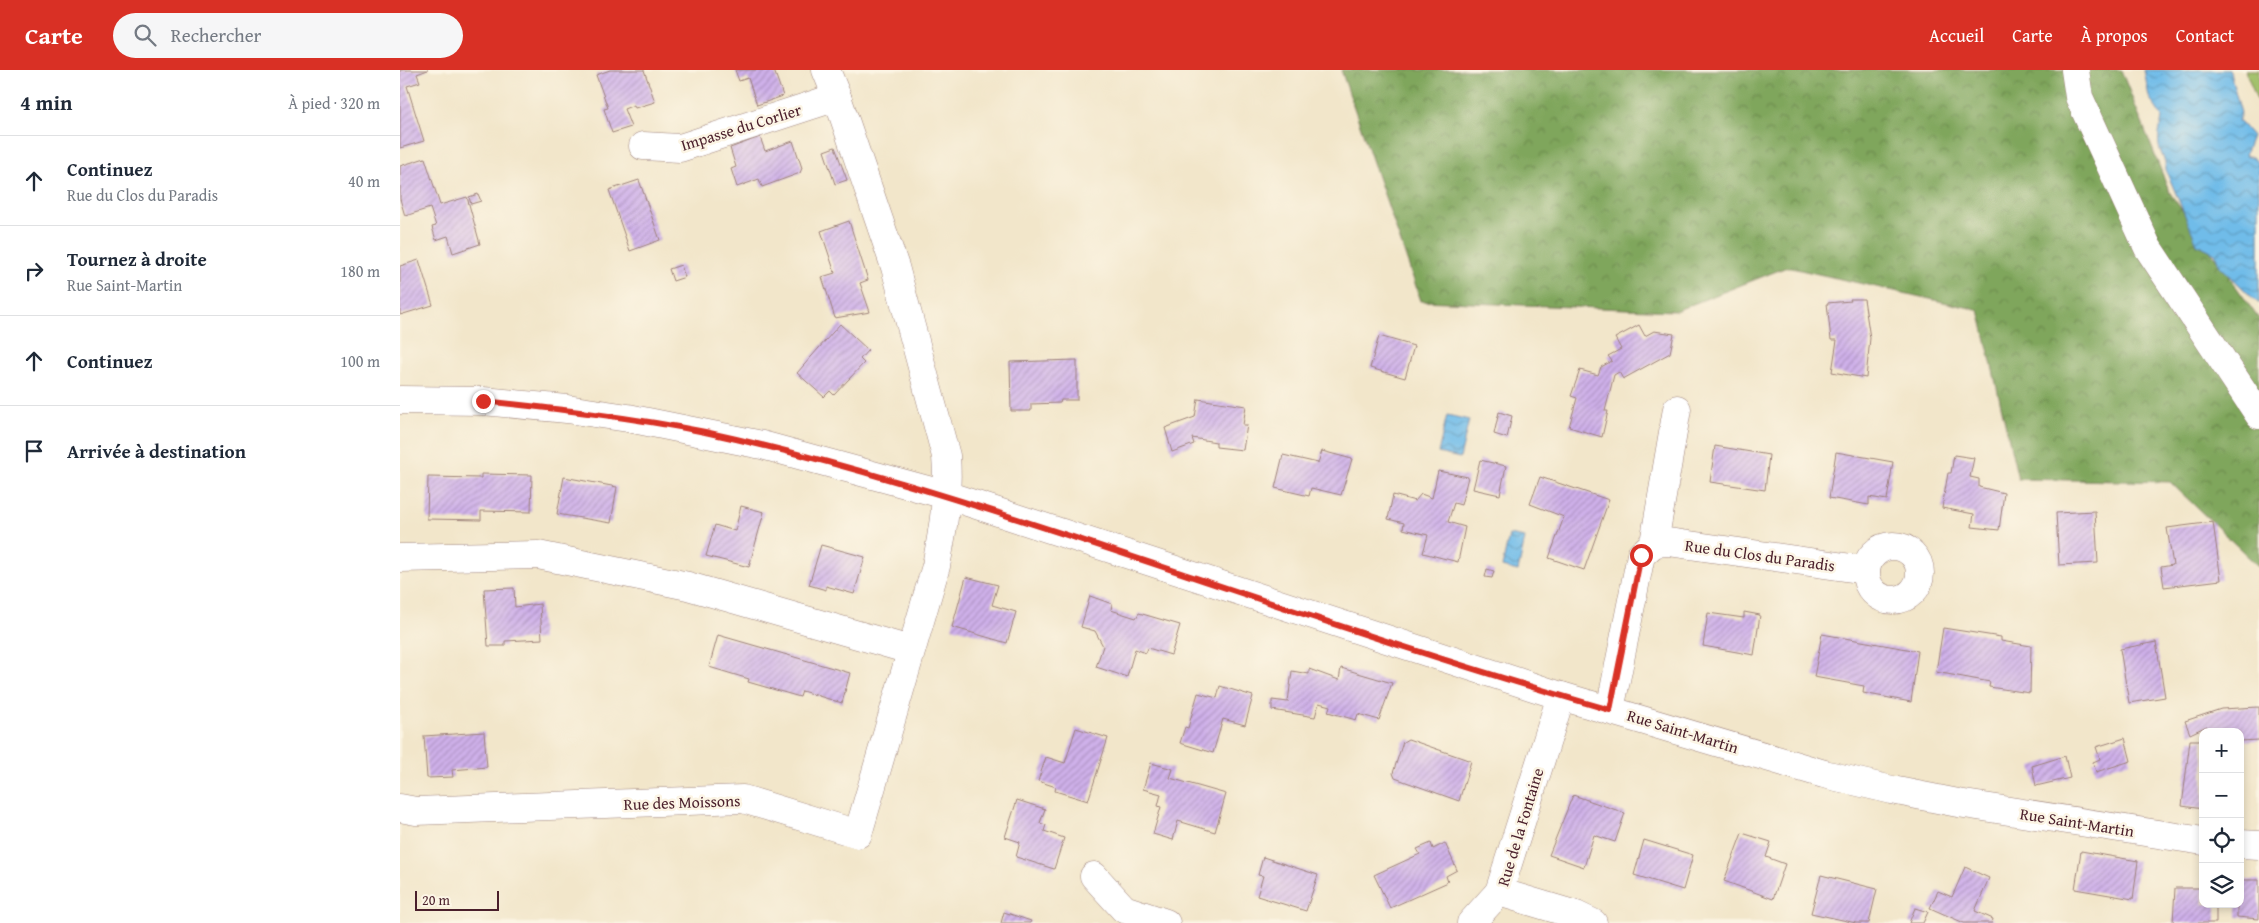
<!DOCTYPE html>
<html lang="fr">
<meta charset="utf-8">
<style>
:root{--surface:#fff;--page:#f6f6f7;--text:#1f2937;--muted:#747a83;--line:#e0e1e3;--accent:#d93025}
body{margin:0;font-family:"Gentium Book Plus",serif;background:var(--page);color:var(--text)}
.controls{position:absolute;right:15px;bottom:15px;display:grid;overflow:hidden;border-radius:10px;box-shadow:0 2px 8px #0003}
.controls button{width:45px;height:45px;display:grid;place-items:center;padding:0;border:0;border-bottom:1px solid var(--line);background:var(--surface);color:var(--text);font:25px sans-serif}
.scale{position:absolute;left:15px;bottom:12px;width:84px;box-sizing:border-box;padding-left:5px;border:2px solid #4a1f2b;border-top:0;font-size:14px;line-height:18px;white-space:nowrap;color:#4a1f2b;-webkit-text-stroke:4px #fcf5e5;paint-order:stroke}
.stop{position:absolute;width:15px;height:15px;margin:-11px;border:4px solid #d93025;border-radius:50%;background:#fff}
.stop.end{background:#d93025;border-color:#fff;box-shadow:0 1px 5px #0008}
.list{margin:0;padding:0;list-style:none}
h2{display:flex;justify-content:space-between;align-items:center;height:65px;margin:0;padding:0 20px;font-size:21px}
h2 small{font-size:16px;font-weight:400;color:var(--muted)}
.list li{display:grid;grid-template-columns:32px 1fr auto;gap:15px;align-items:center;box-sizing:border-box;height:90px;padding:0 20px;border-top:1px solid var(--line)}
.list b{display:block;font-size:19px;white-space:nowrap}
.list p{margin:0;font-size:16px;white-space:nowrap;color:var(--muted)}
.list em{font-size:16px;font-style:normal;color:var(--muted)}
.icon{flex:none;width:28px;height:28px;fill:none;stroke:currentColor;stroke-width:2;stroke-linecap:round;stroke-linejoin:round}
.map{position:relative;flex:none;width:1859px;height:853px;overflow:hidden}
header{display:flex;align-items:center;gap:30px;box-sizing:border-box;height:70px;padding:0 25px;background:var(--accent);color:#fff}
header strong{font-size:24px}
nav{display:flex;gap:28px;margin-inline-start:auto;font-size:18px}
.search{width:350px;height:45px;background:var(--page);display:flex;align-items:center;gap:12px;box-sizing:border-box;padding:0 18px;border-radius:28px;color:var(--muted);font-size:19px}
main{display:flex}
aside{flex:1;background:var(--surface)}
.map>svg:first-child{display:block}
.green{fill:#9fbf67;stroke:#746f49}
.forest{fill:url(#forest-crowns);stroke:#646244}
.water{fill:url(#water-waves);stroke:#5c6e8a}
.building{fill:url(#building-hatch)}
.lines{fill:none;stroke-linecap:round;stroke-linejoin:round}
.minor-casing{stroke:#9e827a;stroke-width:29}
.major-casing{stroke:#9e827a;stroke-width:29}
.minor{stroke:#fff;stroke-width:28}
.major{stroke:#fff;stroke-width:28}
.route{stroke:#d93025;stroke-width:6}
.labels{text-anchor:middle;stroke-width:5;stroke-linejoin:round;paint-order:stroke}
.street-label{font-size:16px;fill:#4a1f2b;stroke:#fcf5e5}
</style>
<header>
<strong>Carte</strong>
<div class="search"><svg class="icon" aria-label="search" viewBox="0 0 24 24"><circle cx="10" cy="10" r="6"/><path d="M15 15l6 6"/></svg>Rechercher</div>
<nav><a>Accueil</a><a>Carte</a><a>À propos</a><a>Contact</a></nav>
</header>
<main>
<aside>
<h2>4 min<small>À pied · 320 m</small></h2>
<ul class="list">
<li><svg class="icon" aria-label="ahead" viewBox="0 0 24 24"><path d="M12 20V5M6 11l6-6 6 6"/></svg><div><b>Continuez</b><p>Rue du Clos du Paradis</p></div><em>40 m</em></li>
<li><svg class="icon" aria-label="right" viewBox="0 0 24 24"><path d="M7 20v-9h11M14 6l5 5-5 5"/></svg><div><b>Tournez à droite</b><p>Rue Saint-Martin</p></div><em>180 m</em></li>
<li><svg class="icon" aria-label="ahead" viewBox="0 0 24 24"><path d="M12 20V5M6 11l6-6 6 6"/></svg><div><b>Continuez</b></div><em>100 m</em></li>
<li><svg class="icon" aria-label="arrive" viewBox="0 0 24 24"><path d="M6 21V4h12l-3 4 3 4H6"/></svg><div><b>Arrivée à destination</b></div></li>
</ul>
</aside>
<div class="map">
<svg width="1859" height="853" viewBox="0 0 1859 853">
<defs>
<pattern id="forest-crowns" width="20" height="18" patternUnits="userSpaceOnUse" patternTransform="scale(1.25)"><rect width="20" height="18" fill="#7fa65c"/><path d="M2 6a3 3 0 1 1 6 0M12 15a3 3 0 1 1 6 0" fill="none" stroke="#6a874c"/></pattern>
<pattern id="water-waves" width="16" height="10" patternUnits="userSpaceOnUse" patternTransform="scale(1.25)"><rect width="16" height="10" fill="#6fbce9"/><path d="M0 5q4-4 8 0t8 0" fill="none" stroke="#5d98bd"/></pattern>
<pattern id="building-hatch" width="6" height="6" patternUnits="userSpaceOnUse" patternTransform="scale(1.25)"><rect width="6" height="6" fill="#cfb1ea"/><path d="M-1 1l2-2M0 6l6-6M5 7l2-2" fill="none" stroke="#aa8fbe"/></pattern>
</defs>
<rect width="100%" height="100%" fill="#fcf5e5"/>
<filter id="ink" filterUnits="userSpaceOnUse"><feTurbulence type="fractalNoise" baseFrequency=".02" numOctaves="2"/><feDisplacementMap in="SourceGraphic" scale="10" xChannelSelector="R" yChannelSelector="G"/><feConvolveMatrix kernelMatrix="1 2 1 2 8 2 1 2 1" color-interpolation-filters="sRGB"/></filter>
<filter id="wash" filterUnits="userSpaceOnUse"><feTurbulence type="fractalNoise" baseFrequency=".0096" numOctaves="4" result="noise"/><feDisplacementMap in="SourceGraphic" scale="20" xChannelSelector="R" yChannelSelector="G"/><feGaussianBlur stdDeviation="1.12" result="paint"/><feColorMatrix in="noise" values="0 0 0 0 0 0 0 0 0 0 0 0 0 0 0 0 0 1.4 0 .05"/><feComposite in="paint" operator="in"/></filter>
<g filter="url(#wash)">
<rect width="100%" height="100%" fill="#f2e6ca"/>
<!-- green -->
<polygon class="green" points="1845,0 1859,0 1859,35"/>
<!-- forest -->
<polygon class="forest" points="941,0 1721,0 1770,123 1859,249 1859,497 1770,412 1618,409 1579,240 1387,197 1275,241 1021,231"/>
<!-- water -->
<g class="water">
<path d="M 1744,0 L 1829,0 L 1830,2 L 1841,43 L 1838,51 L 1841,53 L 1852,66 L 1845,85 L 1853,87 L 1859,95 L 1859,234 L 1819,195 L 1815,183 L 1797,174 L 1766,100 C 1766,91 1763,88 1760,80 C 1756,68 1761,58 1762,47 L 1749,27 Z"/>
<polygon points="1047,345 1069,350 1060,388 1038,383"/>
<polygon points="1109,465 1125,468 1118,501 1102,497"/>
</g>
<g id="blocks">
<!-- building -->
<g class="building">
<polygon points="0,0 28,0 17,4 20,12 7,16 24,71 0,78"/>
<polygon points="210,0 244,0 255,32 235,38 234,35 224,39 231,57 212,63 204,39 208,38 196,5"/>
<polygon points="335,0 374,0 383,26 357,35 348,8 339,11"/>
<polygon points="360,67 365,81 393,71 402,98 400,103 362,117 359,109 337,117 331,99 336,97 330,78"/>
<polygon points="435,77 447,110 435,114 424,81"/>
<polygon points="25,88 40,135 67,127 80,174 53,183 48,166 36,170 32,157 36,156 30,138 5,146 0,129 0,96"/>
<polygon points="239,110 260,170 230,181 209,120"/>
<polygon points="78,124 81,131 71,134 69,127"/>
<polygon points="449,151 468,210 460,213 470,242 435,248 422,207 435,203 421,161"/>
<polygon points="19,190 33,235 0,245 0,196"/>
<polygon points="281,195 285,207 273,211 269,199"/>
<polygon points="1450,229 1464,229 1470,268 1466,308 1432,302 1437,270 1431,270 1427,233 1451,231"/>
<polygon points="440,254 468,280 460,289 464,293 434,325 430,321 424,327 397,303"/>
<polygon points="1239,255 1245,266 1254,261 1274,264 1270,283 1223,309 1219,302 1214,305 1205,341 1208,341 1202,367 1169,357 1177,328 1171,326 1180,300 1198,305 1201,297 1212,291 1208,286 1221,279 1215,268"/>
<polygon points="979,266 1014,276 1005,308 970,298"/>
<polygon points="677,290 677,330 661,330 660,333 631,334 631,341 611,341 610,292"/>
<polygon points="798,329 846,336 843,355 847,355 843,380 816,377 816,372 792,368 794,374 772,382 765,358 795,347"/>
<polygon points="1099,342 1112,346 1107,368 1094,364"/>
<polygon points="1315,376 1369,385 1365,420 1310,412"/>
<polygon points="922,381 952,389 941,425 911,418 909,426 875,418 883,385 918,393"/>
<polygon points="1436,382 1493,392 1487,430 1469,427 1469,435 1429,428"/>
<polygon points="1554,385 1574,388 1570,407 1579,409 1579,417 1604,423 1599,460 1572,457 1574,444 1542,438 1548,403 1551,403"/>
<polygon points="1080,390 1106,396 1100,425 1073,419"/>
<polygon points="1038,401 1068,407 1061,435 1054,433 1048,452 1065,457 1058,492 1023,483 1028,465 1003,459 1004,453 988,449 993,425 1015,431 1021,424 1032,428"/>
<polygon points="81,404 132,405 131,442 81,441 81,450 27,449 28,407 81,408"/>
<polygon points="164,407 217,417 211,453 157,444"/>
<polygon points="1140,407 1209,430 1184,500 1149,488 1164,447 1130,434"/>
<polygon points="341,436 364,442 349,497 306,486 315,455 335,461"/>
<polygon points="1695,441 1698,493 1659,495 1656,443"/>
<polygon points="1813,452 1821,510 1764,517 1761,497 1773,495 1767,458"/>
<polygon points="421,475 465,487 454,524 426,516 426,520 409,515"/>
<polygon points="1087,499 1094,501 1092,508 1085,507"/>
<polygon points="566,507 598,515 592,535 616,542 607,573 552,557"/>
<polygon points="114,518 115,537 140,534 142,569 105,571 105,576 88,576 84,519"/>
<polygon points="690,526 712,534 711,540 736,548 739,543 780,555 771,585 748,578 746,583 735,579 727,607 696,597 703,576 695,561 681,557"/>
<polygon points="1344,542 1360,545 1354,585 1303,576 1308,543 1344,548"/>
<polygon points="1543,558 1601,567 1601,571 1631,576 1630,623 1589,617 1590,612 1536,602"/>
<polygon points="1422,564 1518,581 1511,632 1463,623 1464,616 1414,607"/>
<polygon points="318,565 450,603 442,633 402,621 400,627 348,612 349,609 309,597"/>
<polygon points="1756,572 1765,627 1729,633 1720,579"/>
<polygon points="941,598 992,613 979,650 958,644 956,650 928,642 930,636 919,633 915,647 872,640 872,630 888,632 892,601 909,604 909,599 939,610"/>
<polygon points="820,616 853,626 845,655 823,649 813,683 780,673 785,657 788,658 798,623 817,628"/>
<polygon points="1859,637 1859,670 1840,671 1840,662 1807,662 1807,656 1790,664 1785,651 1821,639"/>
<polygon points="676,658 708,668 688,731 655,721 656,717 638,711 646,687 665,693"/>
<polygon points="84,662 87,697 52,700 53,707 27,708 24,666"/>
<polygon points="1725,668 1731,691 1696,702 1693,692 1700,689 1696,677"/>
<polygon points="1008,669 1071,691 1059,731 995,708 993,703 1003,672"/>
<polygon points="1790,670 1803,670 1803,739 1782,736"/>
<polygon points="1665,686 1670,708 1636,716 1632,696"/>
<polygon points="751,693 773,699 770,708 826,724 815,762 778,751 773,770 753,764 761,737 758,736 761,724 743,719"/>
<polygon points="1173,725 1225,743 1215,772 1194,765 1184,797 1149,785"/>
<polygon points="617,730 645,739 640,753 646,755 644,761 664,768 654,799 616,787 620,772 605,767"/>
<polygon points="1342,763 1371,772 1366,787 1385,794 1373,829 1324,811"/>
<polygon points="1244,770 1293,785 1283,820 1234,805"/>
<polygon points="1031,773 1033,779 1045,773 1057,800 1046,806 1048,812 990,838 974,805 1020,784 1017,779"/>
<polygon points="1681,781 1738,791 1733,829 1675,819"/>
<polygon points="863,787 918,805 906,841 857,826 863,806 858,805"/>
<polygon points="1565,797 1589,808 1575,841 1593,849 1592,853 1564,853 1530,838 1538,821 1552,827"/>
<polygon points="1421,805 1477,819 1469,853 1456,853 1411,843"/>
<polygon points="1840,810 1859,810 1859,849 1837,847 1837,834 1840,834"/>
<polygon points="1775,818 1803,818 1803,834 1816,834 1816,853 1773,853"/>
<polygon points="1515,838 1528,842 1523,853 1509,853"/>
<polygon points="604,842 631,851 630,853 601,853"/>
</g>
</g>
</g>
<g filter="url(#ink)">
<use href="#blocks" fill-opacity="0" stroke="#9e827a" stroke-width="1"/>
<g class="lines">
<defs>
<g id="minor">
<polyline points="1675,0 1679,27 1748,178 1859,345"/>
<polyline points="243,76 280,78 437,27"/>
<polyline points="1254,473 1268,472 1466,500"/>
<circle cx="1493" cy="503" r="27"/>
<polyline points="0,488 138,485 288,516 510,580"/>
<polyline points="1161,626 1099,822 1176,845 1193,853"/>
<polyline points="1210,640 1241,485 1254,473 1277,339"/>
<path d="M 0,738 L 16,741 L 343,729 L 458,764 L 536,496 C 543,460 549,423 546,386 L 495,197 L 437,27 L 426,0"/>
<polyline points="694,806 724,839 766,853"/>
<polyline points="1071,853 1099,822"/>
</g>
<g id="major">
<polyline points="0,330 83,331 167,339 228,348 362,375 546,425 1161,626 1424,704 1492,720 1558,733 1803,771"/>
<polyline points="1840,774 1859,775"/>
</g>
</defs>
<!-- minor casing -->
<use href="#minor" class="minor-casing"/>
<!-- major casing -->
<use href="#major" class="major-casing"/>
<!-- minor -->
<use href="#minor" class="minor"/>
<!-- major -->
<use href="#major" class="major"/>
</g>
</g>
<g class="lines" filter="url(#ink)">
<!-- route -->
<path class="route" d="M 83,331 C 158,339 231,347 305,362 C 439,391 570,433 700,476 C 869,532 1039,591 1210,640 L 1241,485"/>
</g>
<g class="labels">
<!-- street labels -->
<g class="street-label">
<text transform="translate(341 57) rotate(-17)" y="6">Impasse du Corlier</text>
<text transform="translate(1360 485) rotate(8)" y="6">Rue du Clos du Paradis</text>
<text transform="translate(1283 661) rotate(17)" y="6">Rue Saint-Martin</text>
<text transform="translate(282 732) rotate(-2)" y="6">Rue des Moissons</text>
<text transform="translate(1677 752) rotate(9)" y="6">Rue Saint-Martin</text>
<text transform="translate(1120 757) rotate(-73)" y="6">Rue de la Fontaine</text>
</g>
</g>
</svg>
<div class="controls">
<button>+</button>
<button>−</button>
<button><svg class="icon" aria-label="locate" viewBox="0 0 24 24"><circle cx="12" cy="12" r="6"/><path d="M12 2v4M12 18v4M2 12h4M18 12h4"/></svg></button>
<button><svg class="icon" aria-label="layers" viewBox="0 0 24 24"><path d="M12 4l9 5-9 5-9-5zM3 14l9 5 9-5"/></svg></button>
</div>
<div class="scale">20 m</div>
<div class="stop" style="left:1241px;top:485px"></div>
<div class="stop end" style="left:83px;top:331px"></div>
</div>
</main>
